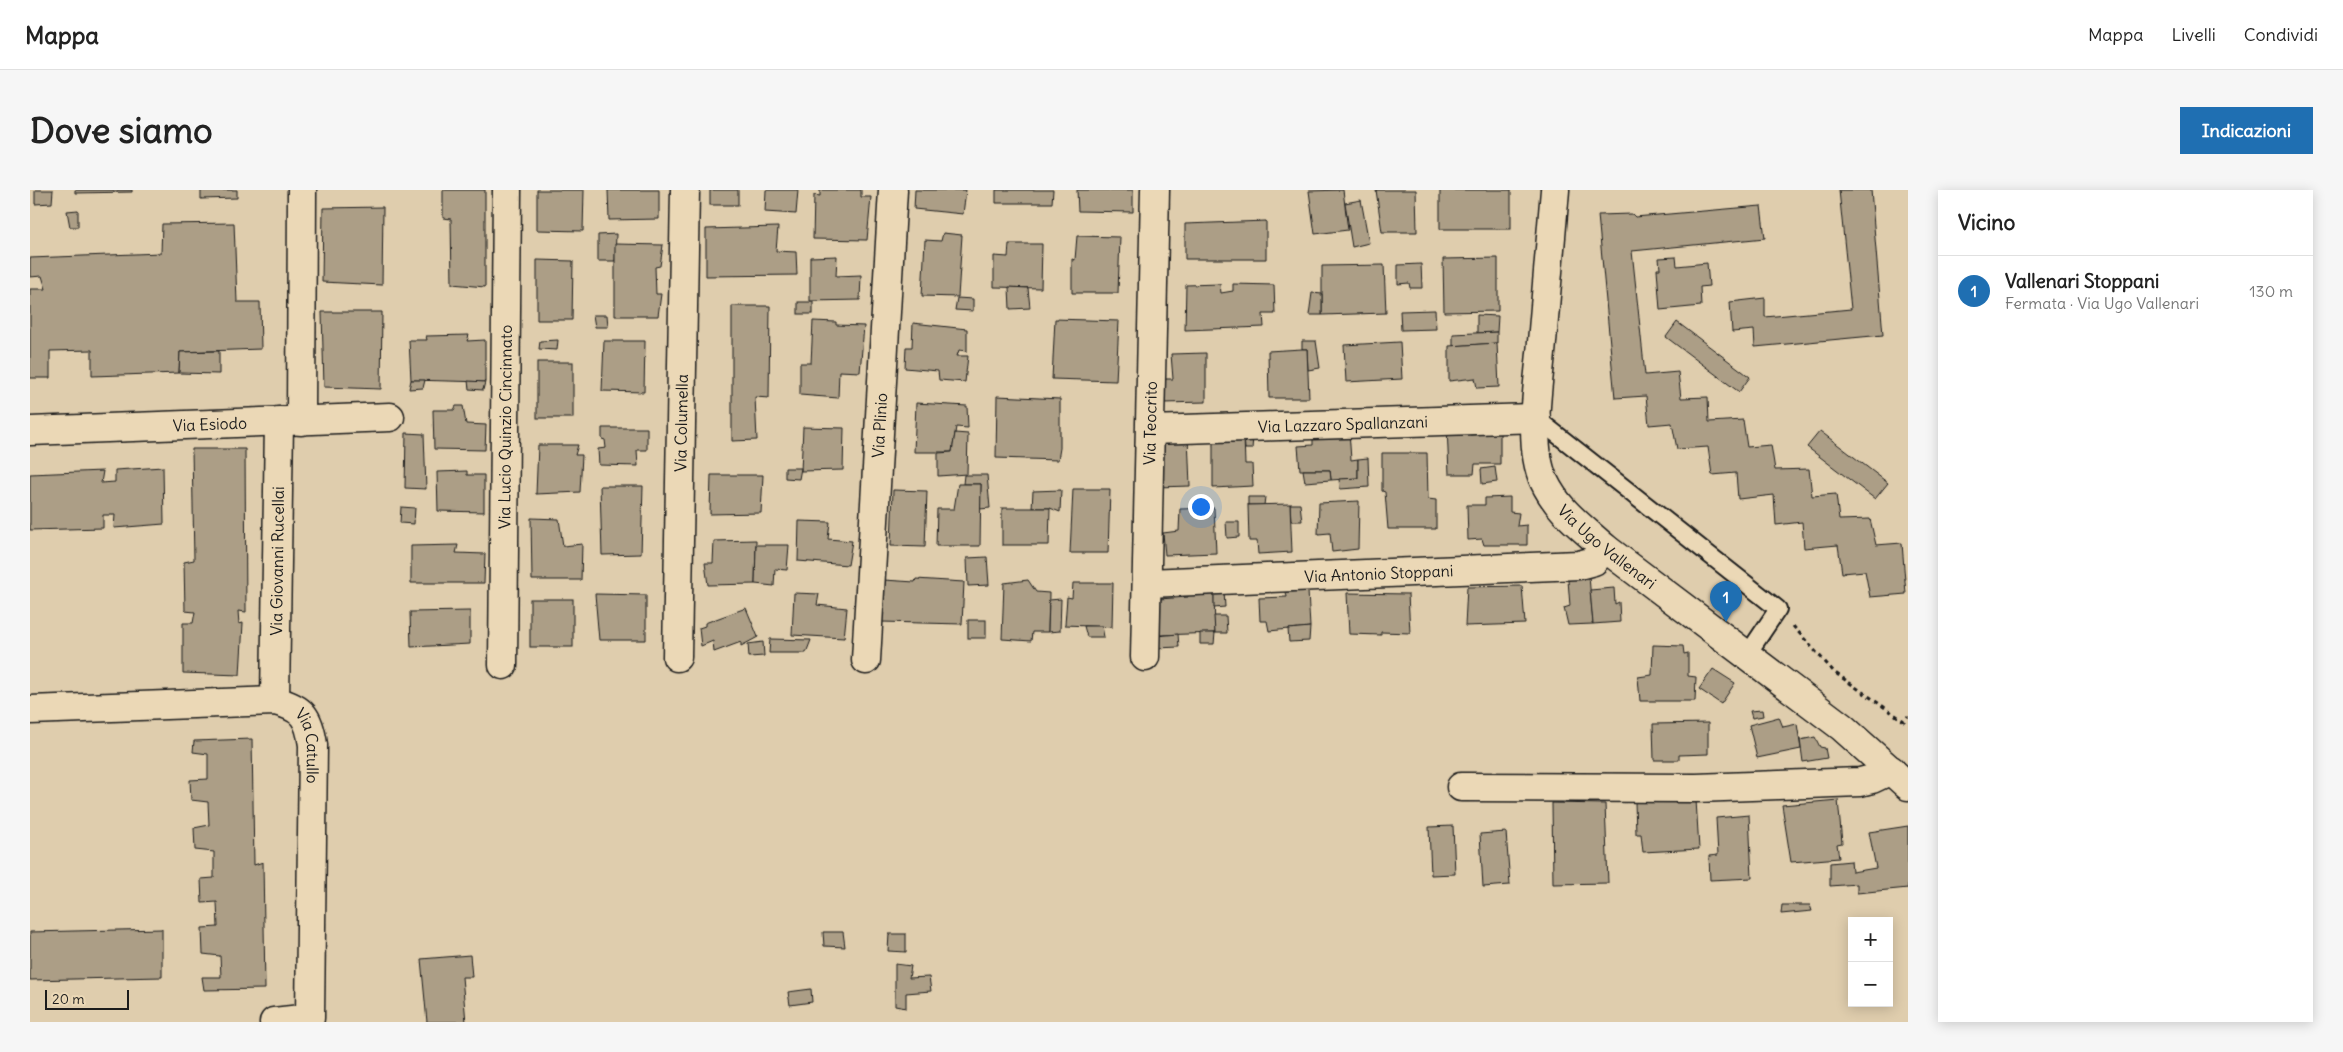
<!DOCTYPE html>
<html lang="it">
<meta charset="utf-8">
<style>
:root{--surface:#fff;--page:#f6f6f6;--text:#222;--muted:#767676;--line:#e0e0e0;--accent:#1f6fb2}
body{margin:0;font-family:Delius,sans-serif;background:var(--page);color:var(--text)}
.controls{position:absolute;right:15px;bottom:15px;display:grid;overflow:hidden;border-radius:0px;box-shadow:0 2px 12px #0003}
.controls button{width:45px;height:45px;display:grid;place-items:center;padding:0;border:0;border-bottom:1px solid var(--line);background:var(--surface);color:var(--text);font:25px sans-serif}
.scale{position:absolute;left:15px;bottom:12px;width:84px;box-sizing:border-box;padding-left:5px;border:2px solid #1c1c1c;border-top:0;font-size:14px;line-height:18px;white-space:nowrap;color:#1c1c1c;-webkit-text-stroke:4px #ebd8b6;paint-order:stroke}
.you{position:absolute;left:1170px;top:316px;width:18px;height:18px;margin:-12px;border:4px solid #fff;border-radius:50%;background:#1a73e8;box-shadow:0 0 0 8px #1a73e833}
.badge{display:grid;place-items:center;width:32px;height:32px;border-radius:50%;background:var(--accent);color:#fff;font-size:16px;font-weight:700}
.pin{position:absolute;translate:-50% -41px;filter:drop-shadow(0 1px 2px #0008)}
.pin::after{content:'';position:absolute;top:26px;width:18px;height:15px;background:inherit;clip-path:polygon(0 0,100% 0,50% 100%)}
.list{margin:0;padding:0;list-style:none}
h2{display:flex;justify-content:space-between;align-items:center;height:65px;margin:0;padding:0 20px;font-size:21px}
h2 small{font-size:16px;font-weight:400;color:var(--muted)}
.list li{display:grid;grid-template-columns:32px 1fr auto;gap:15px;align-items:center;box-sizing:border-box;height:70px;padding:0 20px;border-top:1px solid var(--line)}
.list b{display:block;font-size:19px;white-space:nowrap}
.list p{margin:0;font-size:16px;white-space:nowrap;color:var(--muted)}
.list em{font-size:16px;font-style:normal;color:var(--muted)}
.map{position:relative;flex:none;width:1878px;height:832px;overflow:hidden;border-radius:0px}
header{display:flex;align-items:center;gap:30px;box-sizing:border-box;height:70px;padding:0 25px;background:var(--surface);border-bottom:1px solid var(--line)}
header strong{font-size:24px}
nav{display:flex;gap:28px;margin-inline-start:auto;font-size:18px}
.intro{display:flex;align-items:center;justify-content:space-between;box-sizing:border-box;height:120px;padding:0 30px}
h1{margin:0;font-size:35px}
.button{padding:12px 22px;border-radius:0px;background:var(--accent);color:#fff;font-size:18px;font-weight:700}
main{display:flex;gap:30px;padding:0 30px}
aside{flex:1;background:var(--surface);border-radius:0px;box-shadow:0 2px 12px #0003}
.map>svg:first-child{display:block}
.building{fill:#ac9e86;stroke:#1c1c1c}
.lines{fill:none;stroke-linecap:round;stroke-linejoin:round}
.lane-casing{stroke:#1c1c1c;stroke-width:20}
.street-casing{stroke:#1c1c1c;stroke-width:31}
.path{stroke:#1c1c1c;stroke-width:3;stroke-dasharray:4 4;stroke-linecap:butt}
.lane{stroke:#ebd8b6;stroke-width:16}
.street{stroke:#ebd8b6;stroke-width:28}
.labels{text-anchor:middle;stroke-width:4;stroke-linejoin:round;paint-order:stroke}
.street-label{font-size:16px;fill:#1c1c1c;stroke:#ebd8b6}
</style>
<header>
<strong>Mappa</strong>
<nav><a>Mappa</a><a>Livelli</a><a>Condividi</a></nav>
</header>
<div class="intro"><h1>Dove siamo</h1><a class="button">Indicazioni</a></div>
<main>
<div class="map">
<svg width="1878" height="832" viewBox="0 0 1878 832">
<rect width="100%" height="100%" fill="#dfcdad"/>
<filter id="ink" filterUnits="userSpaceOnUse"><feTurbulence type="fractalNoise" baseFrequency=".02" numOctaves="2"/><feDisplacementMap in="SourceGraphic" scale="10" xChannelSelector="R" yChannelSelector="G"/><feConvolveMatrix kernelMatrix="1 2 1 2 8 2 1 2 1" color-interpolation-filters="sRGB"/></filter>
<g filter="url(#ink)">
<!-- building -->
<g class="building">
<polygon points="5,0 23,0 22,13 5,14"/>
<polygon points="45,0 102,0 102,2 45,3"/>
<polygon points="171,0 207,0 207,8 171,9"/>
<polygon points="413,0 455,0 455,97 422,94 421,29 413,28"/>
<polygon points="507,0 554,0 553,41 507,40"/>
<polygon points="578,0 629,0 629,29 579,30"/>
<rect x="680" y="0" width="28" height="15"/>
<polygon points="736,0 768,0 766,24 735,22"/>
<polygon points="790,0 831,0 831,7 841,7 837,50 783,49 784,5 790,6"/>
<polygon points="885,0 936,0 933,24 884,19"/>
<polygon points="966,0 1023,0 1022,13 966,13"/>
<polygon points="1047,0 1103,0 1103,22 1048,21"/>
<polygon points="1313,0 1318,40 1285,44 1279,1"/>
<polygon points="1346,0 1386,0 1387,42 1352,42"/>
<rect x="1410" y="0" width="71" height="39"/>
<polygon points="1809,0 1841,0 1853,145 1725,157 1724,140 1702,142 1700,112 1735,108 1735,127 1821,119"/>
<polygon points="1331,10 1339,53 1322,57 1315,13"/>
<polygon points="1731,16 1735,48 1602,61 1615,185 1648,182 1651,208 1678,207 1679,232 1713,230 1717,257 1741,255 1745,280 1779,279 1782,306 1806,304 1809,330 1840,329 1846,355 1872,353 1876,404 1840,407 1835,381 1812,383 1808,355 1774,358 1772,332 1746,335 1744,305 1708,309 1706,283 1682,285 1678,257 1647,259 1642,233 1619,235 1616,206 1585,208 1568,25 1602,24 1605,27"/>
<polygon points="353,17 352,95 292,92 293,18"/>
<polygon points="48,20 48,37 40,37 37,21"/>
<polygon points="1236,31 1236,69 1155,69 1155,34"/>
<polygon points="204,33 207,112 230,112 231,159 150,162 149,183 62,186 62,160 20,161 20,188 0,188 0,99 16,99 12,86 0,87 0,68 131,63 132,34"/>
<polygon points="748,37 746,61 766,62 767,85 676,86 676,39"/>
<polygon points="913,43 932,45 928,107 892,106 895,50 911,51"/>
<polygon points="586,44 585,71 568,71 568,45"/>
<polygon points="1047,46 1090,47 1088,103 1042,103 1042,69 1045,70"/>
<polygon points="585,54 633,55 630,76 625,77 626,104 631,104 628,126 585,126"/>
<polygon points="979,54 1012,54 1011,98 964,97 964,66 978,67"/>
<polygon points="807,66 806,86 831,85 830,110 780,111 780,67"/>
<polygon points="1646,67 1647,76 1677,73 1679,96 1670,97 1671,116 1630,120 1627,79 1630,79 1629,68"/>
<polygon points="1468,68 1468,121 1414,122 1413,69"/>
<polygon points="507,70 543,71 542,130 507,130"/>
<polygon points="1391,74 1392,98 1380,98 1379,93 1368,94 1368,75"/>
<polygon points="1354,75 1356,123 1292,125 1292,76"/>
<polygon points="1190,94 1191,103 1203,101 1203,94 1244,95 1245,124 1233,124 1234,137 1155,140 1156,95"/>
<polygon points="979,97 998,98 1000,118 980,119"/>
<polygon points="1282,103 1292,104 1292,125 1279,125"/>
<polygon points="927,108 943,109 943,121 925,120"/>
<rect x="768" y="112" width="15" height="12"/>
<polygon points="702,116 740,116 739,208 725,207 727,250 702,251"/>
<polygon points="1405,120 1406,139 1371,140 1370,121"/>
<polygon points="292,122 352,122 351,199 294,197"/>
<polygon points="563,125 577,125 578,137 565,137"/>
<polygon points="1447,125 1468,126 1467,142 1447,143"/>
<polygon points="1025,129 1089,131 1086,191 1022,189"/>
<polygon points="783,131 806,132 806,135 834,136 830,182 809,181 808,208 770,205 770,173 781,173"/>
<polygon points="1647,132 1720,187 1709,202 1636,147"/>
<polygon points="883,133 937,139 937,161 929,160 927,166 938,166 935,192 909,190 908,181 875,178 876,157 882,157"/>
<polygon points="1467,142 1467,153 1423,156 1423,144"/>
<polygon points="439,145 437,151 455,150 455,192 381,190 379,150 397,150 396,146"/>
<polygon points="528,150 527,160 509,159 510,151"/>
<polygon points="574,151 615,151 614,202 572,201"/>
<polygon points="1272,151 1286,151 1290,178 1278,180 1277,159 1272,159"/>
<polygon points="1370,152 1372,189 1316,192 1314,155"/>
<polygon points="1467,153 1469,197 1447,198 1445,188 1419,191 1419,156"/>
<polygon points="1272,159 1277,159 1279,208 1239,208 1238,161"/>
<polygon points="189,161 189,184 149,183 150,162"/>
<polygon points="1176,163 1176,212 1133,213 1133,189 1143,189 1141,164"/>
<rect x="507" y="172" width="36" height="56"/>
<polygon points="381,190 395,190 393,198 379,199"/>
<polygon points="438,191 455,192 453,200 439,199"/>
<polygon points="967,206 1030,209 1030,258 1028,270 966,268"/>
<polygon points="886,213 937,216 938,238 926,237 922,262 884,262"/>
<polygon points="426,216 433,216 436,234 456,235 455,260 404,259 403,220 424,220"/>
<polygon points="1439,235 1440,245 1470,243 1470,274 1445,274 1444,284 1419,284 1417,236"/>
<polygon points="773,237 814,238 813,280 771,281"/>
<polygon points="572,238 617,238 617,260 607,260 608,276 569,275 568,259 576,258 575,250 572,249"/>
<polygon points="1319,241 1321,270 1328,269 1328,288 1301,290 1300,280 1270,280 1268,256 1283,255 1283,242"/>
<polygon points="1790,241 1858,293 1845,309 1777,257"/>
<polygon points="376,243 394,244 396,299 375,298"/>
<polygon points="925,243 938,244 937,284 908,286 908,263 922,262"/>
<polygon points="1158,246 1160,296 1127,297 1127,275 1134,274 1132,248"/>
<polygon points="1214,246 1223,247 1222,259 1215,259"/>
<polygon points="1214,246 1215,274 1222,274 1223,296 1183,298 1183,249"/>
<polygon points="508,255 548,255 545,265 552,265 550,302 506,304"/>
<polygon points="162,259 215,259 216,422 208,421 209,434 213,433 210,485 153,483 153,433 163,433 165,422 155,421 154,372 164,370"/>
<polygon points="1352,263 1397,263 1398,309 1406,310 1406,339 1358,339 1355,302 1352,301"/>
<polygon points="1338,268 1339,297 1310,299 1309,289 1328,288 1328,269"/>
<polygon points="133,277 134,334 84,338 85,325 73,325 73,338 0,340 0,284 73,281 71,293 85,292 85,280"/>
<polygon points="1465,277 1467,292 1452,294 1451,279"/>
<polygon points="755,278 771,278 769,289 755,288"/>
<polygon points="1273,280 1300,280 1301,290 1275,292"/>
<polygon points="437,281 437,285 454,285 454,322 408,321 407,282"/>
<polygon points="681,285 733,285 731,323 680,324"/>
<polygon points="934,285 957,285 960,318 950,319 951,294 933,294"/>
<polygon points="928,294 951,294 950,356 906,356 907,319 924,319"/>
<polygon points="570,296 613,296 611,364 572,365"/>
<polygon points="1043,299 1080,299 1078,363 1040,363"/>
<polygon points="863,300 897,301 895,357 861,356"/>
<polygon points="1031,300 1030,322 1020,318 1002,318 1003,301"/>
<polygon points="1218,307 1235,307 1234,315 1218,315"/>
<polygon points="1480,307 1480,322 1489,323 1487,336 1497,335 1497,355 1454,355 1452,349 1438,350 1437,315 1455,315 1455,308"/>
<polygon points="1329,311 1328,359 1302,362 1300,343 1288,344 1289,313"/>
<polygon points="1260,314 1270,314 1272,331 1261,331"/>
<polygon points="1260,314 1262,362 1228,364 1227,351 1219,351 1218,315"/>
<polygon points="371,317 385,318 384,334 370,333"/>
<polygon points="972,318 1020,318 1019,355 972,355"/>
<polygon points="1184,318 1186,363 1135,365 1133,343 1149,341 1150,319"/>
<polygon points="501,328 529,329 533,356 552,354 551,390 502,390"/>
<polygon points="769,331 800,332 798,349 822,351 818,375 768,371"/>
<polygon points="1196,332 1209,332 1209,347 1197,348"/>
<polygon points="726,350 725,394 678,395 675,373 683,373 684,351"/>
<polygon points="428,355 426,363 455,364 454,393 381,393 381,356"/>
<polygon points="726,355 759,355 757,380 745,379 744,396 725,394"/>
<polygon points="957,367 959,395 938,396 937,368"/>
<polygon points="1559,386 1563,434 1538,435 1534,418 1540,416 1538,390"/>
<polygon points="886,389 934,392 932,434 852,432 854,390 885,392"/>
<polygon points="998,390 1006,402 1019,403 1018,442 1002,442 1001,451 972,449 974,393"/>
<polygon points="1043,393 1083,393 1082,437 1035,435 1037,407 1042,408"/>
<polygon points="1492,396 1495,434 1435,436 1437,397"/>
<polygon points="1584,398 1585,414 1589,412 1590,432 1563,434 1560,400"/>
<polygon points="1184,400 1185,443 1130,445 1129,409 1158,407 1157,401"/>
<polygon points="1184,400 1194,401 1195,417 1184,418"/>
<polygon points="1278,401 1280,437 1239,441 1237,431 1230,431 1229,408 1257,407 1256,402"/>
<polygon points="764,403 789,404 787,415 817,418 814,448 762,445"/>
<polygon points="1317,403 1378,404 1380,443 1351,442 1351,445 1319,444"/>
<polygon points="565,404 616,405 616,450 569,450"/>
<rect x="500" y="409" width="43" height="48"/>
<polygon points="1031,409 1030,441 1018,442 1019,410"/>
<polygon points="716,418 728,447 711,456 711,452 684,462 683,451 671,456 669,438 675,436 675,433"/>
<polygon points="440,421 440,454 381,457 380,422"/>
<polygon points="1184,426 1196,426 1197,443 1185,443"/>
<rect x="938" y="430" width="18" height="18"/>
<polygon points="1054,436 1072,436 1074,447 1057,447"/>
<polygon points="1280,437 1279,451 1259,452 1258,439"/>
<polygon points="1170,443 1185,443 1184,454 1170,454"/>
<polygon points="1148,444 1149,457 1127,458 1126,446"/>
<polygon points="740,449 781,450 776,463 739,463"/>
<polygon points="733,452 734,466 719,467 718,454"/>
<polygon points="1623,455 1653,456 1654,464 1658,463 1658,486 1666,487 1665,511 1610,511 1608,487 1622,485"/>
<polygon points="1683,479 1705,493 1691,514 1669,499"/>
<polygon points="1732,520 1733,526 1722,528 1720,521"/>
<polygon points="1749,527 1753,537 1767,534 1771,559 1727,568 1719,535"/>
<polygon points="1678,533 1678,564 1649,565 1649,570 1624,570 1623,534"/>
<polygon points="1785,547 1790,557 1795,558 1797,568 1773,572 1770,550"/>
<polygon points="222,549 224,675 233,672 235,799 174,800 172,787 191,787 190,766 173,764 172,738 188,737 187,712 172,713 171,689 184,688 184,662 165,660 164,638 179,635 178,612 161,610 160,590 178,589 178,564 163,562 164,551"/>
<polygon points="1666,610 1669,659 1613,662 1611,644 1606,644 1605,612"/>
<polygon points="1808,610 1812,653 1807,654 1809,668 1761,672 1752,615"/>
<polygon points="1522,613 1575,614 1578,693 1523,694"/>
<polygon points="1719,625 1722,688 1680,690 1679,666 1688,665 1686,628"/>
<polygon points="1423,636 1425,684 1401,685 1399,637"/>
<polygon points="1878,636 1878,698 1827,703 1827,694 1800,696 1800,673 1821,671 1822,682 1846,678 1839,642"/>
<polygon points="1476,642 1480,695 1453,697 1450,644"/>
<polygon points="1752,715 1780,715 1782,721 1751,724"/>
<polygon points="132,739 132,787 0,790 0,742"/>
<polygon points="793,742 813,742 815,757 794,756"/>
<polygon points="859,744 876,744 876,762 858,761"/>
<polygon points="440,765 442,787 432,787 436,832 397,832 391,769"/>
<polygon points="865,774 881,776 879,788 899,787 901,801 876,803 876,818 865,816"/>
<polygon points="781,799 782,812 760,815 758,802"/>
</g>
<g class="lines">
<defs>
<polyline id="lane" points="1506,228 1748,419 1717,465"/>
<g id="street">
<path id="s1" d="M 1525,0 C 1521,51 1516,101 1512,152 C 1509,193 1497,254 1514,291 C 1528,321 1552,337 1575,358 L 1812,537 L 1878,596"/>
<polyline points="271,231 272,0"/>
<path id="s2" d="M 1121,240 L 1506,228"/>
<path id="s3" d="M 0,241 L 360,227"/>
<path id="s4" d="M 1118,393 L 1549,375 L 1564,371 L 1575,358"/>
<path id="s5" d="M 647,467 L 655,0"/>
<path id="s6" d="M 1115,467 L 1125,0"/>
<path id="s7" d="M 836,470 L 863,0"/>
<path id="s8" d="M 473,475 L 477,0"/>
<path id="s9" d="M 245,511 L 249,231"/>
<path id="s10" d="M 0,520 L 245,511 C 273,518 279,527 283,555 L 280,828 L 244,832"/>
<polyline points="1431,597 1666,598 1830,592 1842,589 1861,580"/>
</g>
</defs>
<!-- lane casing -->
<use href="#lane" class="lane-casing"/>
<!-- street casing -->
<use href="#street" class="street-casing"/>
<!-- path -->
<polyline class="path" points="1763,436 1804,482 1874,531 1878,526"/>
<!-- lane -->
<use href="#lane" class="lane"/>
<!-- street -->
<use href="#street" class="street"/>
</g>
</g>
<g class="labels">
<!-- street labels -->
<g class="street-label">
<text dy="6" stroke="none"><textPath href="#s6" startOffset="234">Via Teocrito</textPath></text>
<text dy="6" stroke="none"><textPath href="#s2" startOffset="192">Via Lazzaro Spallanzani</textPath></text>
<text dy="6" stroke="none"><textPath href="#s3" startOffset="180">Via Esiodo</textPath></text>
<text dy="6" stroke="none"><textPath href="#s5" startOffset="234">Via Columella</textPath></text>
<text dy="6" stroke="none"><textPath href="#s7" startOffset="235">Via Plinio</textPath></text>
<text dy="6" stroke="none"><textPath href="#s8" startOffset="238">Via Lucio Quinzio Cincinnato</textPath></text>
<text dy="6" stroke="none"><textPath href="#s1" startOffset="385">Via Ugo Vallenari</textPath></text>
<text dy="6" stroke="none"><textPath href="#s9" startOffset="140">Via Giovanni Rucellai</textPath></text>
<text dy="6" stroke="none"><textPath href="#s4" startOffset="231">Via Antonio Stoppani</textPath></text>
<text dy="6" stroke="none"><textPath href="#s10" startOffset="309">Via Catullo</textPath></text>
</g>
</g>
</svg>
<div class="controls">
<button>+</button>
<button>−</button>
</div>
<div class="scale">20 m</div>
<div class="you"></div>
<div class="pin badge" style="left:1696px;top:432px">1</div>
</div>
<aside>
<h2>Vicino<small></small></h2>
<ul class="list">
<li><span class="badge">1</span><div><b>Vallenari Stoppani</b><p>Fermata · Via Ugo Vallenari</p></div><em>130 m</em></li>
</ul>
</aside>
</main>
